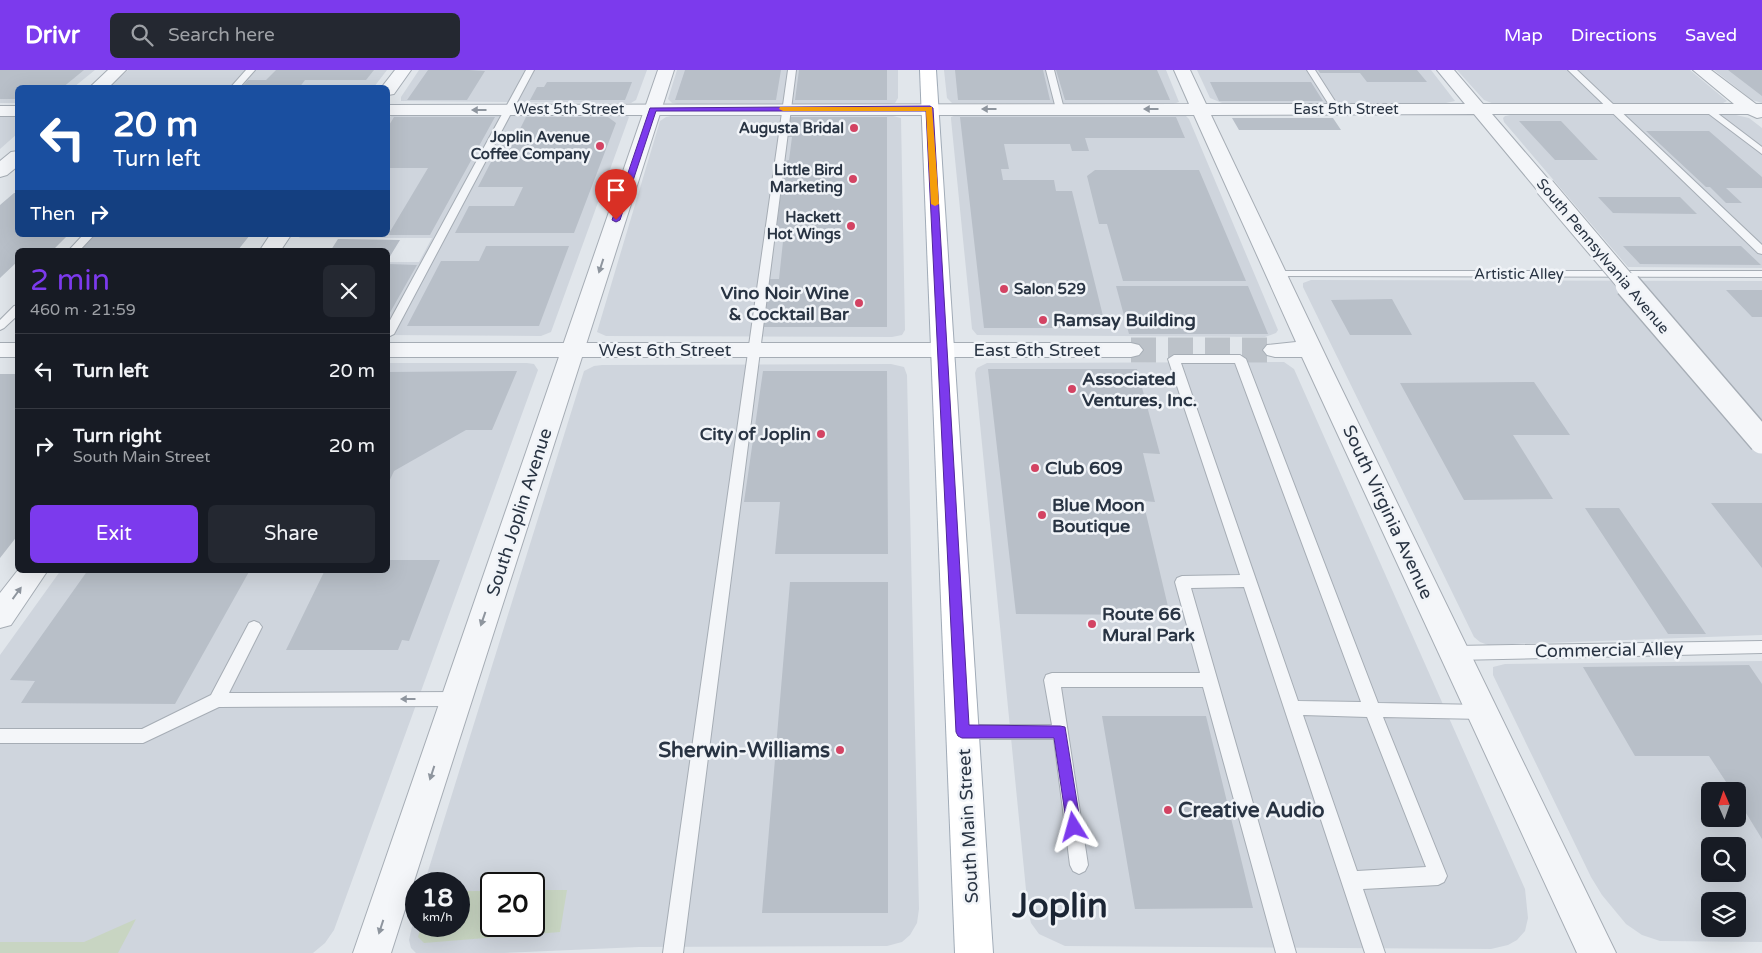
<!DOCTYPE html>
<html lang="en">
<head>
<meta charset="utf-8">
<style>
	body { margin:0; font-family:"Varela Round",sans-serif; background:#242831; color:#f1f3f6; height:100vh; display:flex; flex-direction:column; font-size:19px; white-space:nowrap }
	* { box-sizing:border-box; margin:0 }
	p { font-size:16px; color:#9ea1a6 }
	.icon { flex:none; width:28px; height:28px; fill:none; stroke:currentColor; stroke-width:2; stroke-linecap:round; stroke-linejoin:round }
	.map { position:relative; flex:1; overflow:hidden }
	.details { position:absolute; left:15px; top:178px; width:375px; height:325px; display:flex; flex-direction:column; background:#171b24; border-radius:8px; box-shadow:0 5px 20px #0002 }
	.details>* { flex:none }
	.top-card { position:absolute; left:15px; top:15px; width:375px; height:152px; border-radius:8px; box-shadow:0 5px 20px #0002; background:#1a4fa0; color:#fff; overflow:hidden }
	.needle { width:32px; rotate:358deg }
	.controls { position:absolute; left:1701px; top:712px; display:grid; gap:10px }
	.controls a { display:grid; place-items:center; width:45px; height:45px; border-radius:8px; background:#171b24; box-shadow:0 5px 20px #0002; font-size:25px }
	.speed { position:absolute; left:405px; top:802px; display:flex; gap:10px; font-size:25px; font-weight:700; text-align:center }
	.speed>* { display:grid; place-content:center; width:65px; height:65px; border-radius:50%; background:#171b24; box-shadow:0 5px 20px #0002; line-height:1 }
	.speed small { font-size:12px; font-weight:400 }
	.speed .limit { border:2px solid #111; border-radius:8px; background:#fff; color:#111 }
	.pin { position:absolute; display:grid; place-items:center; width:42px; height:42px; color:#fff; margin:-51px -21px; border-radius:50% 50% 50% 0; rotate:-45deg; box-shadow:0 0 5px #0007 }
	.pin .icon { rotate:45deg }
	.me { position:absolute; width:55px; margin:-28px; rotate:352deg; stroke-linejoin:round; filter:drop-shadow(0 0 4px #0008) }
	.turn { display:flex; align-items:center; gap:18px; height:105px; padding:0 15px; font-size:22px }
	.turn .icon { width:65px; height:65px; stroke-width:2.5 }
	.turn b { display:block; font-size:35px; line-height:42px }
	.then { display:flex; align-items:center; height:48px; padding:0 15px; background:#0003; gap:10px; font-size:19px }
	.round { display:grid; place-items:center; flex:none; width:52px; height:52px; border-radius:8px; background:#242831 }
	.headline { display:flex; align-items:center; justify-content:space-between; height:85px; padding:0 15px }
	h1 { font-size:30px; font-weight:600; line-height:38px; color:#7c3aed }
	.cta { display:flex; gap:10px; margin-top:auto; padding:10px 15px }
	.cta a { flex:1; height:58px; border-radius:8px; background:#7c3aed; color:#fff; font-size:20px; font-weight:600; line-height:58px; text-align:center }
	.cta a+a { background:#242831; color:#f1f3f6 }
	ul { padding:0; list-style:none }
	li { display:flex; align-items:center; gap:15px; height:75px; padding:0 15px; border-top:1px solid #363941 }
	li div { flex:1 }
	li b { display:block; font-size:19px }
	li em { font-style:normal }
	header { display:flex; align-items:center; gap:30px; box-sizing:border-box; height:70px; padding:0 25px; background:#7c3aed; color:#fff }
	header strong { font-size:24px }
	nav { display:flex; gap:28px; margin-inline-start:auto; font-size:18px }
	.search { width:350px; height:45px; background:#242831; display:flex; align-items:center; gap:12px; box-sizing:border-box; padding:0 18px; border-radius:8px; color:#9ea1a6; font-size:19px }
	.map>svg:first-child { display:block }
</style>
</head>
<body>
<header>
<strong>Drivr</strong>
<div class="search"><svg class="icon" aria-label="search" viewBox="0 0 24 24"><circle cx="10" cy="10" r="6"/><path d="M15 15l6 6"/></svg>Search here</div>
<nav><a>Map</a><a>Directions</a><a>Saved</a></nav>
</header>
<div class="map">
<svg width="1762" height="883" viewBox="0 0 1762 883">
	<rect width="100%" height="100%" fill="#e1e6eb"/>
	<path fill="#cfd5dd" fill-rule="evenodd" d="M0 0H95L74 17 18 18 17 33H0Z
		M128 0H387L374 17 108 18Z
		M419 0H647L636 30 631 33 401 31V27Z
		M677 0H898V28L895 33 889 34H677L672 33 668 29Z
		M944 0H1166L1179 32 1173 34 958 33H952L947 28Z
		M1197 0H1431L1455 31 1446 33H1222L1210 28Z
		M1457 0H1690L1727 31 1721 34H1494L1484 30Z
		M1714 0H1762V33L1752 30Z
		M0 44H18L17 64 0 79Z
		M395 44H624L629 47 551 262 541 266 388 265V192H419L432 168H299L301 165H388V48Z
		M959 44 1185 45 1189 49 1278 260 1276 263 1265 267 977 265 972 259 951 49V47Z
		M1515 44 1736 45 1749 48 1762 58V198L1628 197 1504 52 1503 48 1505 46Z
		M676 45H889L901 48 905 260 902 265 892 267 606 266 597 262 660 51 666 47Z
		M1311 210 1762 211V565L1488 575 1480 572 1474 567 1303 217V213Z
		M1284 292 1294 299 1525 819 1528 848 1525 861 1517 870 1508 875 1491 879 1065 876 1039 864 1031 853 1028 840 975 303 977 298 987 293Z
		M388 293H527L534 294 538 300 334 860 325 873 313 883H0V585L61 500H388Z
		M891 294 904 297 907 305 919 839 917 853 910 865 902 872 887 876 639 877 504 883H416L411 878 409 870 416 839V856H459V814H424L584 301 594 296 602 295ZM491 814H534V856H491Z
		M1762 591V872L1660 871 1642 865 1626 854 1602 825 1591 807 1493 605V597L1505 594ZM1710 721H1738V749H1710ZM1710 776H1738V804H1710ZM1710 831H1738V859H1710Z"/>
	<path fill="#c8d5c2" d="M534 820H567L560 862 424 873 418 867 421 856H459V837H462L467 821H491V856H534Z
		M136 849 118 883H0V872H84Z"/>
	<path fill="#b8bfc8" d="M0 0H84L62 18H18V29H0Z
		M276 0H374L366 10H305L299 18H241L248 10H266Z
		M428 0H469L485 1 467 30H407Z
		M685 0H781L776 30H675Z
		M799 0H887V30H795Z
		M955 0H1043L1050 30H958Z
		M1056 0H1157L1170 30H1065Z
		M1318 0H1417L1427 12H1367L1360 3H1320Z
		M1728 0H1762V26Z
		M547 12H632L625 30H530L537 17H544Z
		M1210 12H1311L1323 31H1219Z
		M394 47H495L430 165H388L428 98H388V57Z
		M526 47H608L616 53 574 163H455L469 136H514L523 117H478L503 69H515Z
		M790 47H887V257H760L767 209H779L784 162H776L785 91 789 90 792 67H788Z
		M960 47H1176L1185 68H1085L1089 81H1072L1070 74H1004L1009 99H1001L1003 110H1054L1056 121H1072L1106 258H984Z
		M1232 48H1333L1341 60H1239Z
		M1519 51H1561L1598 90H1555Z
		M1646 61H1709L1762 107V118H1726L1742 133H1726L1710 117H1706Z
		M1095 100H1199L1246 211H1123L1107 154H1099L1087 106Z
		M14 123H18V165H68L55 178 18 180V191L0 208V135Z
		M1598 127H1680L1697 144 1613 143Z
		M93 165H250L238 180H79Z
		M338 169 400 170 389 188H388V180H331Z
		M486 176H569L539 256H407L441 191H479Z
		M1623 176H1741L1761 195 1640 194Z
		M388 194 417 195 388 246Z
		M1116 216H1248L1268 264H1129Z
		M1726 220H1762V247H1752Z
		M1392 229 1412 265H1350L1331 230Z
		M988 299H1137L1160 384 1143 383 1155 432 1143 431 1170 545 1016 544Z
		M517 301 492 360H466L394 401 388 414V302Z
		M763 301H887L888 484H775L780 432H744Z
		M0 304H18V465L0 488Z
		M1534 312 1570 365H1513L1553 429 1464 430 1400 313Z
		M1711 433H1762V498Z
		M1585 438H1619L1706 564H1668Z
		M388 490H440L409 571 402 570 398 580H286L325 500H388Z
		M88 500H250L175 634 21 633 35 611 10 610Z
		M790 512H888V843H762Z
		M1749 595 1762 614V769L1738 730V721H1732L1709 686H1635L1583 597Z
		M1102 646H1206L1253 838 1135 839Z"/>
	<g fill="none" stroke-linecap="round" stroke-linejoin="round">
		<path stroke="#bcc2c9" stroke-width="25" stroke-dasharray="25 12" stroke-linecap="butt" d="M1131 280H1275"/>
		<defs>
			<path id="service" d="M246 0H255L239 18H230Z
				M526 0H534L394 264 388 267V254Z
				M788 0H796L683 883H663Z
				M1046 0H1054L1064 39 1063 41 1056 39Z
				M1307 0H1315L1340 39 1339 41H1333Z
				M1568 0H1577L1762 175V184L1758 183Z
				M1708 36 1762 77V84L1705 41V37Z
				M83 165H94L80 180H69Z
				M1277 201H1762V207L1273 206 1272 204Z
				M18 235V245L4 258 0 260V250L14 236Z
				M1174 285H1240L1246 289 1378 633 1483 635 1489 637 1491 642 1489 647 1483 649 1383 647 1447 806 1444 812 1438 815 1363 819 1385 883H1365L1244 517 1191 518 1296 883H1276L1203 617H1061L1088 795 1085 801 1079 804 1073 801 1070 795 1054 669H963L957 667 955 662 957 657 963 655H1052L1044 610 1046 605 1052 603H1200L1175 512 1177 508 1182 506 1240 505 1168 289ZM1181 293H1235L1361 632 1298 631ZM1303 645 1367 647 1426 797 1357 801Z
				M254 551 259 553 262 557 229 623 456 622 462 624 464 629 462 634 456 636 219 637 143 673H0V659H142L211 625 249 553Z
				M1762 571V583L1455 590 1450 588 1447 583 1450 578 1455 576Z"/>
			<path id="minor" d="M108 0H126L108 18H89Z
				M1174 0H1190L1206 34H1465L1437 0H1454L1483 34H1734L1693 0H1711L1756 34H1762V47L1757 48 1748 44H1492L1555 117 1552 121 1545 123 1538 121 1474 44 1211 45 1331 297 1616 883H1577L1302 287H1275L1267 285 1263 280 1267 275 1296 272 1194 45H388V35L1189 34Z
				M0 36H18V46H0Z
				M18 81V96L7 105 0 107V91L11 82Z
				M0 273H18V287H0Z
				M388 273H1131L1139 275 1143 280 1139 285 1131 287H388Z"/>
			<path id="tertiary" d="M395 0H411L394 24 388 25V18H381Z
				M658 0H674L391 883H353Z
				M270 165H291L281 180H260Z
				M18 500H48L11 555 0 558V523Z"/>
			<path id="primary" d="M920 0H936L993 883H955Z"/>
		</defs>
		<use href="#service" stroke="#a6adb5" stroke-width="2"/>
		<use href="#minor" stroke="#a6adb5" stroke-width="2"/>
		<use href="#tertiary" stroke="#a6adb5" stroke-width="2"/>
		<use href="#primary" stroke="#a0abb7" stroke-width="2"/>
		<use href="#service" fill="#f4f6f9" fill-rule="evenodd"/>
		<use href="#minor" fill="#f4f6f9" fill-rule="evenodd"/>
		<use href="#tertiary" fill="#f4f6f9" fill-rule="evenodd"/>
		<use href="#primary" fill="#fff" fill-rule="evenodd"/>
		<defs>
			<path id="minor-bridge-far1" d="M1545 117 1629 216"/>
			<path id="minor-bridge" d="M1628 215 1762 371"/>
		</defs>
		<use href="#minor-bridge-far1" stroke="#a6adb5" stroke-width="21" stroke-linecap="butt"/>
		<use href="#minor-bridge" stroke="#a6adb5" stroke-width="28" stroke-linecap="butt"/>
		<use href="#minor-bridge-far1" stroke="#f4f6f9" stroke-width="19"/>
		<use href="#minor-bridge" stroke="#f4f6f9" stroke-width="25"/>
	</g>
	<defs><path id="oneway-solid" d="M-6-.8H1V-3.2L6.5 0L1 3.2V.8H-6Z" transform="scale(1.25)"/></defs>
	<g fill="#8e959e">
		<use href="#oneway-solid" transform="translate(989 39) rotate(-180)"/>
		<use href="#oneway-solid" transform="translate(1151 39) rotate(-180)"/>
		<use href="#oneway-solid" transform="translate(479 40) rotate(180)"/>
		<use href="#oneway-solid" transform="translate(601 196) rotate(108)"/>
		<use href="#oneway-solid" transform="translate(17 523) rotate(-54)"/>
		<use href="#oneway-solid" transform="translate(483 549) rotate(109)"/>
		<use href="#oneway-solid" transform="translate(408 629) rotate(180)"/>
		<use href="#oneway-solid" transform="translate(432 703) rotate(108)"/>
		<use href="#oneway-solid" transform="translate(381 857) rotate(108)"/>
	</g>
	<path fill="#7c3aed" stroke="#51269a" d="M930 36 933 38 969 655 1060 656 1065 657 1081 757 1079 762 1074 764 1069 762 1067 757 1054 668H962L958 666 956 662 926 41H656L620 150 616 152 612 150 650 38Z"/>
	<path fill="#f59e0b" d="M780 37H932L939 134 935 136 931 134 926 41H783L779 39Z"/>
	<g fill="#d34363" stroke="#f1f4f8" stroke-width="2">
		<circle cx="854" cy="58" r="5"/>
		<circle cx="600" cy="76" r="5"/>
		<circle cx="853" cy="109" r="5"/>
		<circle cx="851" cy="156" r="5"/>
		<circle cx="1004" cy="219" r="5"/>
		<circle cx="859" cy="233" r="5"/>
		<circle cx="1043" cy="250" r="5"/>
		<circle cx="1072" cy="319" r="5"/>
		<circle cx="821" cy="364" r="5"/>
		<circle cx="1035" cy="398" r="5"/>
		<circle cx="1042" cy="445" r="5"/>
		<circle cx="1092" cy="554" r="5"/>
		<circle cx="840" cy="680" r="5"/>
		<circle cx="1168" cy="740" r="5"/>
	</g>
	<g text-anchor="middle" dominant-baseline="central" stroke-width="5" stroke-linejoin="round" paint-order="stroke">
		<g font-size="15" fill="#293443" stroke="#f1f4f8">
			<text x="569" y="39">West 5th Street</text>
			<text x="1346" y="39">East 5th Street</text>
			<text transform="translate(1603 186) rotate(50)">South Pennsylvania Avenue</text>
			<text x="1519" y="204">Artistic Alley</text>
		</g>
		<g font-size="15" font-weight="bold" fill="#293443" stroke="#f1f4f8" text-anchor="end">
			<text x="844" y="58">Augusta Bridal</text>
			<text x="590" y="67">Joplin Avenue<tspan x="590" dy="17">Coffee Company</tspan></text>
			<text x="843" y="100">Little Bird<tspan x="843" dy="17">Marketing</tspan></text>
			<text x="841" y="147">Hackett<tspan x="841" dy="17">Hot Wings</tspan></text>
			<text x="1014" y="219" text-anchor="start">Salon 529</text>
		</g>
		<g font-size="18" font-weight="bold" fill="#293443" stroke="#f1f4f8" text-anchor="start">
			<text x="849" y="223" text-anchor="end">Vino Noir Wine<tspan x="849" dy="21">&amp; Cocktail Bar</tspan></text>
			<text x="1053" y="250">Ramsay Building</text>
			<text x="1082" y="309">Associated<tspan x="1082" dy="21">Ventures, Inc.</tspan></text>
			<text x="811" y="364" text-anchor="end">City of Joplin</text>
			<text x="1045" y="398">Club 609</text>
			<text x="1052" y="435">Blue Moon<tspan x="1052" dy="21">Boutique</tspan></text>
			<text x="1102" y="544">Route 66<tspan x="1102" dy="21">Mural Park</tspan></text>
		</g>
		<g font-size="18" fill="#293443" stroke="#f1f4f8">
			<text x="665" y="280">West 6th Street</text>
			<text x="1037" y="280">East 6th Street</text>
			<text transform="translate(519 442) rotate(-72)">South Joplin Avenue</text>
			<text transform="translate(1388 442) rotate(65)">South Virginia Avenue</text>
			<text transform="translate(1609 580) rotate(-1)">Commercial Alley</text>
			<text transform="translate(968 756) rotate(-93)">South Main Street</text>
		</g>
		<g font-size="21" font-weight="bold" fill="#293443" stroke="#f1f4f8" text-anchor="end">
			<text x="830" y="680">Sherwin-Williams</text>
			<text x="1178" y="740" text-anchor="start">Creative Audio</text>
		</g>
		<g font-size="34" font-weight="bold" fill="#1b2534" stroke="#f1f4f8">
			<text x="1060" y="836">Joplin</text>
		</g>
	</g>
</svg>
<div class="controls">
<a><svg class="needle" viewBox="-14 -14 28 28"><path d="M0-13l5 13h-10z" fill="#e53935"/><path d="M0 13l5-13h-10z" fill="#9ea1a6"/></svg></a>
<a><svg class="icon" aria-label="search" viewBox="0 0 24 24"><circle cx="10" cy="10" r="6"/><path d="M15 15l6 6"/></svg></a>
<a><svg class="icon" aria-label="layers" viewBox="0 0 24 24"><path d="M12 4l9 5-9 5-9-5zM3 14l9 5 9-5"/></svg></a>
</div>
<div class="speed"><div>18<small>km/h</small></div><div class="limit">20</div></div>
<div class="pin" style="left:616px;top:150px;background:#d93025"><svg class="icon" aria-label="arrive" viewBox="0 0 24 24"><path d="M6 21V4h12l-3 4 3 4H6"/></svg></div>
<svg class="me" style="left:1074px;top:757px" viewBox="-20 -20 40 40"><path d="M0-17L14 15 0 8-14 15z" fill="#7c3aed" stroke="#fff" stroke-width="4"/></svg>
<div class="top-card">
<div class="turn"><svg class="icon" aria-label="left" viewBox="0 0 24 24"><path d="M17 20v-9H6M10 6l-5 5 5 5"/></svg><div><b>20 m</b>Turn left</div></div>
<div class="then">Then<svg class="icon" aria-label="right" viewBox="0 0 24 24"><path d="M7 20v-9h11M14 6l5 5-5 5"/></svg></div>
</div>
<section class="details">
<div class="headline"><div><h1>2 min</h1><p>460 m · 21:59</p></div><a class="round"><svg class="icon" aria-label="close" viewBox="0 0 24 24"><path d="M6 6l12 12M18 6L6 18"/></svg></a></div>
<ul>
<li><svg class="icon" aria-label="left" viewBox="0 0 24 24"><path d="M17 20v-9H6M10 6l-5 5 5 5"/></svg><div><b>Turn left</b></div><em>20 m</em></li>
<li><svg class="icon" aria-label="right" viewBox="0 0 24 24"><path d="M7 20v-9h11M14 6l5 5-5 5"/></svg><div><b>Turn right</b><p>South Main Street</p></div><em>20 m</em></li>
</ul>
<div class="cta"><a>Exit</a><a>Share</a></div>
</section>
</div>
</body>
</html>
